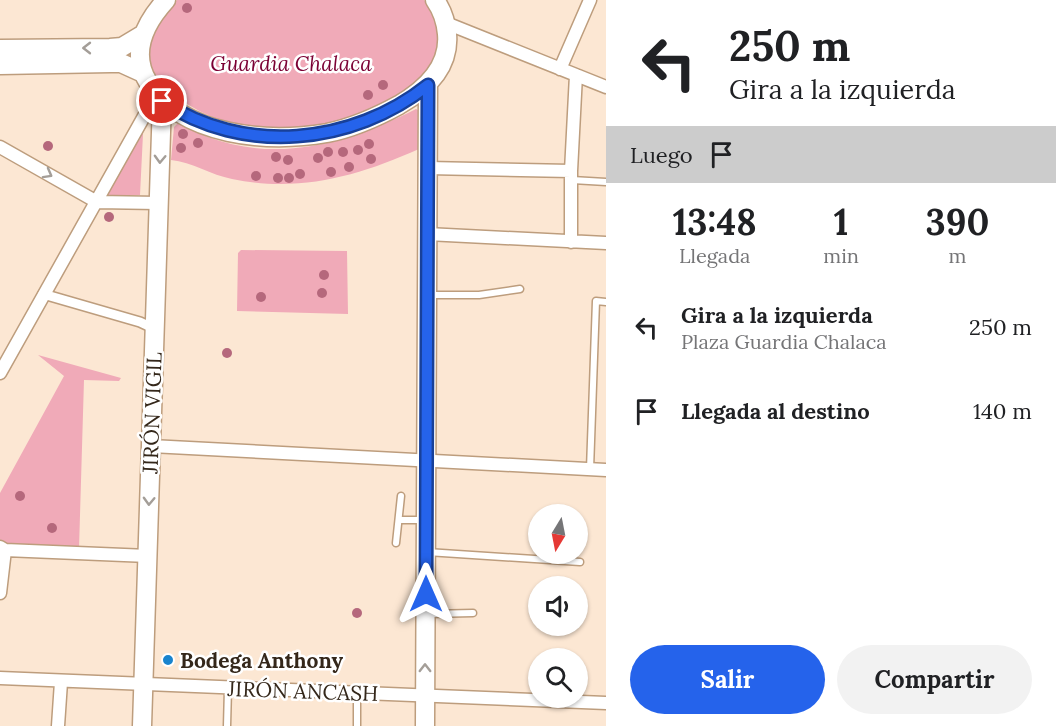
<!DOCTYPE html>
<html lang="es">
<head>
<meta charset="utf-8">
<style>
	body { margin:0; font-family:Lora,serif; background:#f2f2f2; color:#202124; height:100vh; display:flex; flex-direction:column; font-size:22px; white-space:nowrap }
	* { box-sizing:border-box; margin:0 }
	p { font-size:20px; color:#757577 }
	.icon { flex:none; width:33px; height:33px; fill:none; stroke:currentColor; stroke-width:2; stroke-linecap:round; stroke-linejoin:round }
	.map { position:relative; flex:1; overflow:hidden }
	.sheet { display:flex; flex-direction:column; background:#fff; width:450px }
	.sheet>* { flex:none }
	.hud { background:#fff; color:#202124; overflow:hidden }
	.needle { width:39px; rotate:190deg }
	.fabs { position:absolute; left:528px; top:504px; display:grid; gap:12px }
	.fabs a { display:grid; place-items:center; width:60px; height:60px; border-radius:50%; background:#fff; box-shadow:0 2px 4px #0004; font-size:30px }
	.pin { position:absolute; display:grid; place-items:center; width:51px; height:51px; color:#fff; margin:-26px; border:3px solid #fff; border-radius:50%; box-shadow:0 2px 6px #0007 }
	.me { position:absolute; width:66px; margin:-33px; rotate:0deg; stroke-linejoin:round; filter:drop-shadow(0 0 4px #0008) }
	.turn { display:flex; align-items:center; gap:21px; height:126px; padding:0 24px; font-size:27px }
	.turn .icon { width:78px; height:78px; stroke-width:2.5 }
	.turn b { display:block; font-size:42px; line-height:51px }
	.then { display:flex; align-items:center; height:57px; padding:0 24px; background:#0003; gap:12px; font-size:22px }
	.eta { display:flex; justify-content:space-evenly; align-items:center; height:102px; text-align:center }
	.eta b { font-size:36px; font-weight:700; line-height:42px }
	.button { display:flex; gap:12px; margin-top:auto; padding:12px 24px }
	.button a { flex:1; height:69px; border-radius:36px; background:#2563eb; color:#fff; font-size:24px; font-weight:700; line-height:69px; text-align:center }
	.button a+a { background:#f2f2f2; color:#202124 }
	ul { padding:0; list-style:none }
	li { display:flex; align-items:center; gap:18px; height:84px; padding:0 24px }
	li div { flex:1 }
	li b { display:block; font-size:22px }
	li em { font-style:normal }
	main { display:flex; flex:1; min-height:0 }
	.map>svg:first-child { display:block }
</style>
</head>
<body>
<main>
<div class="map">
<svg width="606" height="726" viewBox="0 0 606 726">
	<rect width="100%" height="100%" fill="#fce7d3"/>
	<path fill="#f0aab8" d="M177 0H424C438 16 442 35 436 55 429 76 407 92 388 102 346 124 294 133 246 126 207 121 135 85 150 37 155 22 167 11 177 0Z
		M416 109 421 112 419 149C358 176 300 193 232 179 211 175 192 162 171 160L174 127 178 123C188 128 198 133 208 137 281 164 350 142 416 109Z
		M138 133 143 134 140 195H108Z
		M241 250 347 251 348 314 237 311 238 253Z
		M38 355 121 378 119 381 84 380 79 549 7 546 0 542V493L64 376Z"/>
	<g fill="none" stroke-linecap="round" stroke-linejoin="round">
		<defs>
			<path id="service" d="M572 180 606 182
				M428 295H479L520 289
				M590 469 596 301 606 302
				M400 520H423
				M396 543 401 496
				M427 552 580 562
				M429 614 473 613
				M227 726 228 688
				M357 726V694"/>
			<path id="pedestrian" d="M43 294 140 322 155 329"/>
			<path id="minor" d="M446 23 606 87
				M560 69 590 0
				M0 147 97 202 158 203
				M428 168 571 171
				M427 234 606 243
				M571 242V171L576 75
				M0 373 156 95
				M151 446 606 470
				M0 547 5 550 148 556
				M0 593 5 550
				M0 678 606 703
				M58 726 61 682"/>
			<path id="secondary" d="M166 0C145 23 130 53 148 82 183 137 268 143 327 133 352 128 377 117 399 105 425 90 450 67 447 34 446 22 442 10 435 0
				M0 49 110 48 122 47 142 35
				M0 65 111 63H121L143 73
				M142 726 162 101
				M425 726 428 85"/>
		</defs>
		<use href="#service" stroke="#bd9d7d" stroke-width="9"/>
		<use href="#pedestrian" stroke="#bd9d7d" stroke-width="12"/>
		<use href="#minor" stroke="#bd9d7d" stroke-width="15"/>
		<use href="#secondary" stroke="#bd9d7d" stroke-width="21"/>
		<use href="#service" stroke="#fff" stroke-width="6"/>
		<use href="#pedestrian" stroke="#fff" stroke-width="9"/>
		<use href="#minor" stroke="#fff" stroke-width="12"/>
		<use href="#secondary" stroke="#fff" stroke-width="18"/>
	</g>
	<g fill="#b5687c">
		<circle cx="187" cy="8" r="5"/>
		<circle cx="383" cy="85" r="5"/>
		<circle cx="368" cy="95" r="5"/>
		<circle cx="183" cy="134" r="5"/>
		<circle cx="198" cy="143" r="5"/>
		<circle cx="369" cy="144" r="5"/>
		<circle cx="48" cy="146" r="5"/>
		<circle cx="181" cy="148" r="5"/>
		<circle cx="358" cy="150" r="5"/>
		<circle cx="328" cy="152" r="5"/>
		<circle cx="343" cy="152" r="5"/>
		<circle cx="276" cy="157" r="5"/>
		<circle cx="318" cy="158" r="5"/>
		<circle cx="371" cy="159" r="5"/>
		<circle cx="288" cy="160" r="5"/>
		<circle cx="349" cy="167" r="5"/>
		<circle cx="331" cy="172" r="5"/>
		<circle cx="300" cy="174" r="5"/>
		<circle cx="256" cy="176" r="5"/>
		<circle cx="278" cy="178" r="5"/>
		<circle cx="289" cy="178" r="5"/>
		<circle cx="109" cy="217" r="5"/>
		<circle cx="324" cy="275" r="5"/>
		<circle cx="322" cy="293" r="5"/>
		<circle cx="261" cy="297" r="5"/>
		<circle cx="227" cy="353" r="5"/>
		<circle cx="20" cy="496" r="5"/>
		<circle cx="52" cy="528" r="5"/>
		<circle cx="357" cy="613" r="5"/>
	</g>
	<defs><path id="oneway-chevron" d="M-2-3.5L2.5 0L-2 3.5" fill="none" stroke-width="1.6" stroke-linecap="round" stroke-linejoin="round" transform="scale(1.5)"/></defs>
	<g stroke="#a49e98">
		<use href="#oneway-chevron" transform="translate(87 48) rotate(180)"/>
		<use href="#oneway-chevron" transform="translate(160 159) rotate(92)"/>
		<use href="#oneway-chevron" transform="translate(48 174) rotate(29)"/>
		<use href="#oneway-chevron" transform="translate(149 501) rotate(92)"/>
		<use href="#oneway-chevron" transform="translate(425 668) rotate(-90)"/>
	</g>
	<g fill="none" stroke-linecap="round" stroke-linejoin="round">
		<defs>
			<path id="route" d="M162 101C243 156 353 145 428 85L426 594"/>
		</defs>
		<use href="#route" stroke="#184099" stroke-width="15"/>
		<use href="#route" stroke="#2563eb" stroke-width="10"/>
	</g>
	<circle fill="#1984ce" stroke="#fff" stroke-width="2" cx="168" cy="660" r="6"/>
	<g text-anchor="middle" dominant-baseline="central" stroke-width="5" stroke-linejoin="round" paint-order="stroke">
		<g font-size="21" font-style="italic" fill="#7b0034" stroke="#fff">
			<text x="291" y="63">Guardia Chalaca</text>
		</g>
		<g font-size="21" fill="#34271a" stroke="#fff">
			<text transform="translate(152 413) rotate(-88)">JIRÓN VIGIL</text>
			<text transform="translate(303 691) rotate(2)">JIRÓN ANCASH</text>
		</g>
		<g font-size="21" font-weight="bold" fill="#34271a" stroke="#fff" text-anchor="start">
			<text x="180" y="660">Bodega Anthony</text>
		</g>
	</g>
</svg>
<div class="fabs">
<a><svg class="needle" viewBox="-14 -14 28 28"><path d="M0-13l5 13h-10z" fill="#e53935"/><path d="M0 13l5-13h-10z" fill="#757577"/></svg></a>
<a><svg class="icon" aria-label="sound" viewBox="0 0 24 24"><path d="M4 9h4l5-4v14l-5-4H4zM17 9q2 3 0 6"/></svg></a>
<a><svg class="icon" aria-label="search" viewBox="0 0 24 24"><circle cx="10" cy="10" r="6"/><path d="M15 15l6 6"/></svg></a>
</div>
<div class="pin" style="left:162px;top:101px;background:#d93025"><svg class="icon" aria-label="arrive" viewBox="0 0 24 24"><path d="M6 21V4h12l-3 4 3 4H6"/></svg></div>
<svg class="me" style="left:426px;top:594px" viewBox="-20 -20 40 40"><path d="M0-17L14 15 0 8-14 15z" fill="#2563eb" stroke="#fff" stroke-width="4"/></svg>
</div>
<section class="sheet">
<div class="hud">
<div class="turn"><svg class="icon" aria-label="left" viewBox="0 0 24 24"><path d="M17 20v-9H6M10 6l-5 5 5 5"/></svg><div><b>250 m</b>Gira a la izquierda</div></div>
<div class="then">Luego<svg class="icon" aria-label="arrive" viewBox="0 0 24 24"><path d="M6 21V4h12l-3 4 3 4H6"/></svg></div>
</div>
<div class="eta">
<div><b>13:48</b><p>Llegada</p></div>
<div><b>1</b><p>min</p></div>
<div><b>390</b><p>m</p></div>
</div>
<ul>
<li><svg class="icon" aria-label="left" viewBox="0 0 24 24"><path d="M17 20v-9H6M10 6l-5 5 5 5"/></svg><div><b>Gira a la izquierda</b><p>Plaza Guardia Chalaca</p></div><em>250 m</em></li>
<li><svg class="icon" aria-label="arrive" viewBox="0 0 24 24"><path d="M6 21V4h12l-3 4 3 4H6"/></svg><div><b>Llegada al destino</b></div><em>140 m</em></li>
</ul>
<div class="button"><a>Salir</a><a>Compartir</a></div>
</section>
</main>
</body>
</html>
